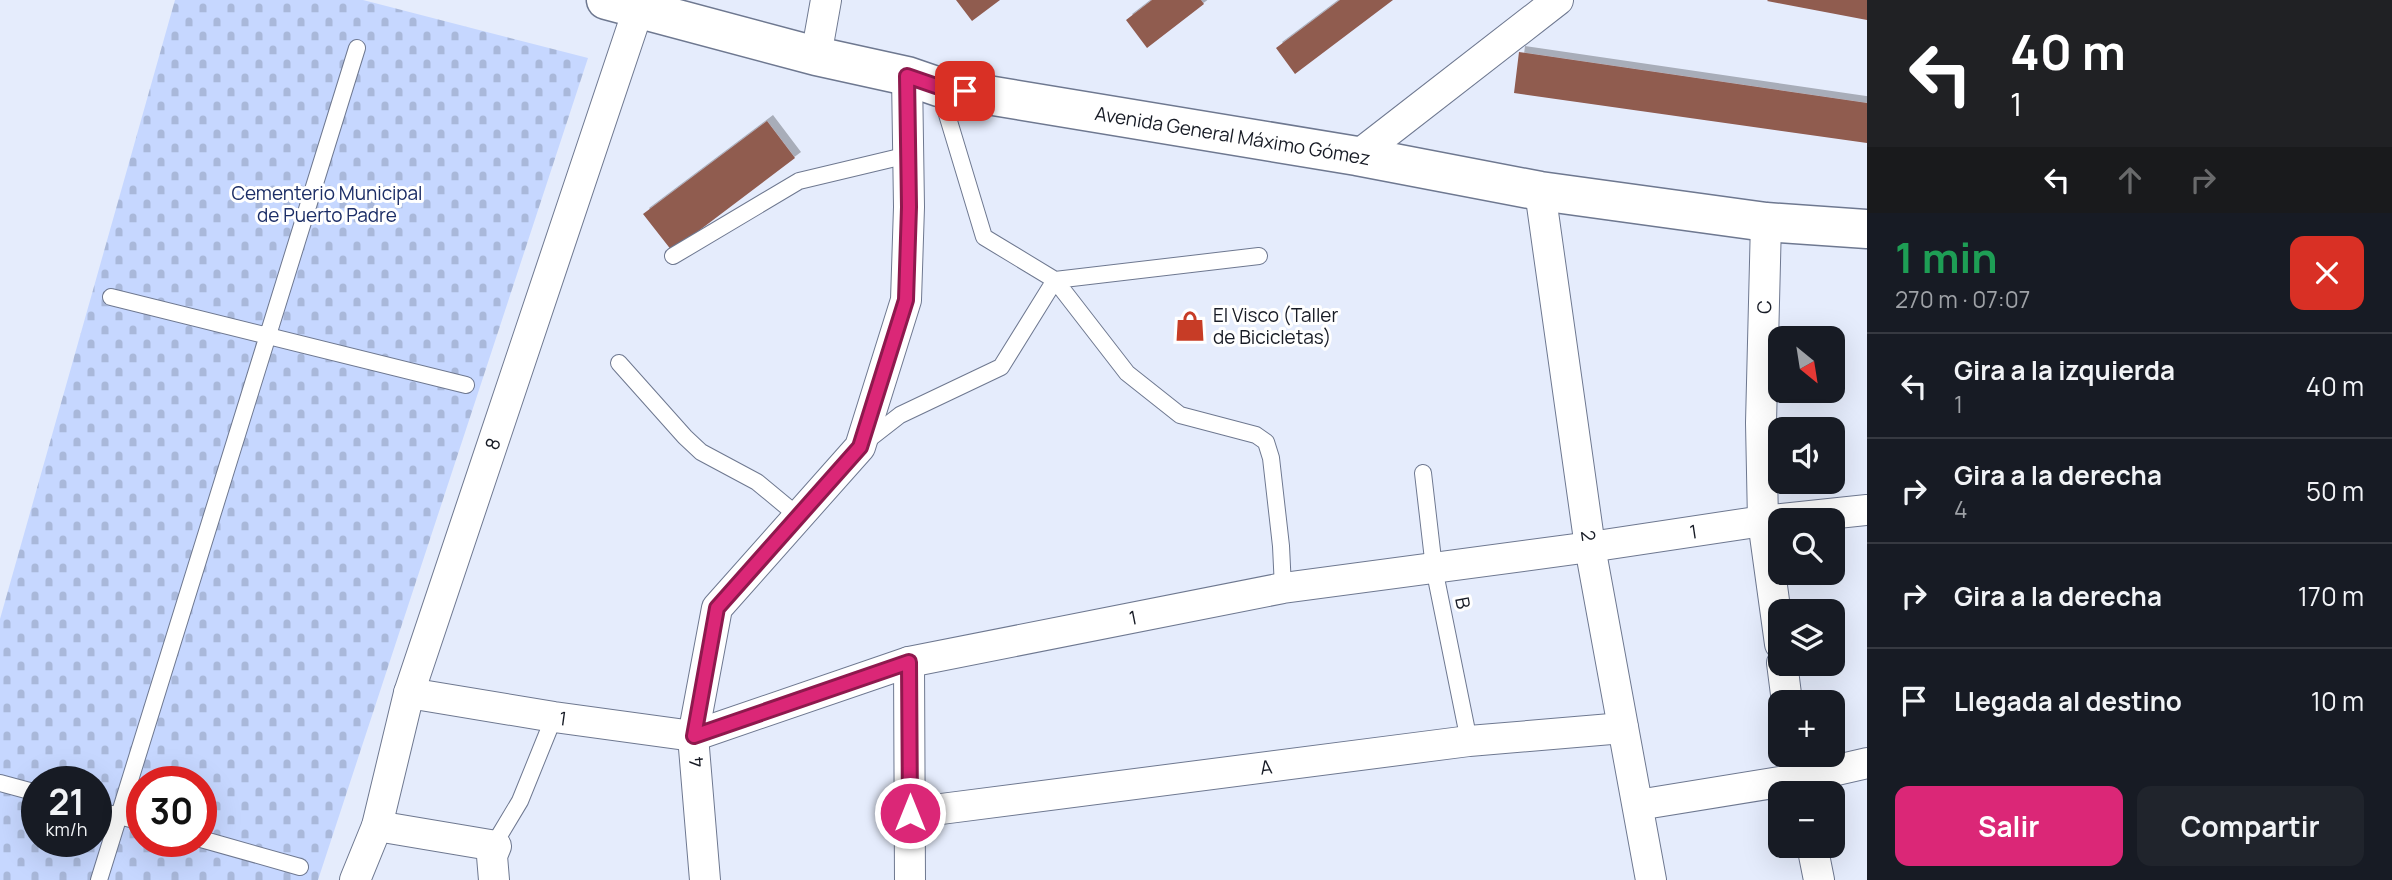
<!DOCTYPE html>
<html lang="es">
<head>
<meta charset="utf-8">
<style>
	body { margin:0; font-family:Manrope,sans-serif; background:#20242c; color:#f1f3f6; height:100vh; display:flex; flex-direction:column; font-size:26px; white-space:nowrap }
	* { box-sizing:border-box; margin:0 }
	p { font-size:23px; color:#9ea1a6 }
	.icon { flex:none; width:38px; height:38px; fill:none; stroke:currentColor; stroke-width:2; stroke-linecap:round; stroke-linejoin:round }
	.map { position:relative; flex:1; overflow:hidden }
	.drawer { display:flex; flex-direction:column; background:#171b24; width:525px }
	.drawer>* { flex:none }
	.guide { background:#202124; color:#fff; overflow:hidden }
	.needle { width:46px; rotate:150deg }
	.tools { position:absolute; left:1768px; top:326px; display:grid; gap:14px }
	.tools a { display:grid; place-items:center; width:77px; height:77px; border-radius:14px; background:#171b24; box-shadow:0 7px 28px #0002; font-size:35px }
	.speed { position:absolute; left:21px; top:766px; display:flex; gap:14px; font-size:35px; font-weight:700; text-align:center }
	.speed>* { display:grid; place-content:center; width:91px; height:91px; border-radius:50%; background:#171b24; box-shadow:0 7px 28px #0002; line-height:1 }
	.speed small { font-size:18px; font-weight:400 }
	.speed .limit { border:10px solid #d22; background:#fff; color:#111 }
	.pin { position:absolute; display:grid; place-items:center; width:60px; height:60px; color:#fff; margin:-30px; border-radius:14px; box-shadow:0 4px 10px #0006 }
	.me { position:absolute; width:77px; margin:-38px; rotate:0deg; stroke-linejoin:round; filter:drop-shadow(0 0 5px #0008) }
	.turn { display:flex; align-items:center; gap:24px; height:147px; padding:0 28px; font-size:32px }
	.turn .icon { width:91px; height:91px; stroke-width:2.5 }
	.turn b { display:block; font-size:49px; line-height:60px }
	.lanes { display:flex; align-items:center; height:66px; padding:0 28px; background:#0003; justify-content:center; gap:35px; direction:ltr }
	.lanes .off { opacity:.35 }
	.round { display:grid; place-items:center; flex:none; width:74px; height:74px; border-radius:14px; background:#20242c }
	.overview { display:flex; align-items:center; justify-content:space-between; height:119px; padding:0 28px }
	h1 { font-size:42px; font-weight:700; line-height:52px; color:#1e9e55 }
	.cta { display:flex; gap:14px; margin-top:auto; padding:14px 28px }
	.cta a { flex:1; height:80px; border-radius:14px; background:#db2777; color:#fff; font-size:28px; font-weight:700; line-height:80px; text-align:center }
	.cta a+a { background:#20242c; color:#f1f3f6 }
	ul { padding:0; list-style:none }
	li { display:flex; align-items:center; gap:21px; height:105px; padding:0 28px; border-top:2px solid #363941 }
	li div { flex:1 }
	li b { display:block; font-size:26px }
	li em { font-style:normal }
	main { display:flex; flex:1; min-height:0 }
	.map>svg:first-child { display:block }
</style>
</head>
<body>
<main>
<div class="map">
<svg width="1867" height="880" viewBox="0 0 1867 880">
	<defs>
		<pattern id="cemetery-stones" width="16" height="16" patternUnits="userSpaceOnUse" patternTransform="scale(1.75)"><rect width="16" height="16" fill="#c6d7ff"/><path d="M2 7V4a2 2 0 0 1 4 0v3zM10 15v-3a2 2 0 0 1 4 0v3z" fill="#a9b8da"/></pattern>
		<filter id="shadow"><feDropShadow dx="6" dy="-6" stdDeviation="0" flood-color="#0004"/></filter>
	</defs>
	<rect width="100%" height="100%" fill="#e5ecfc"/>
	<path fill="url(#cemetery-stones)" fill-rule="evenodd" d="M175 0H363L588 58 318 880H0V619ZM37 782H96V842H37ZM142 782H201V842H142Z"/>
	<path fill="#905b50" filter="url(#shadow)" d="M956 0H1000L972 21Z
		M1152 0H1201L1204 4 1147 48 1126 20Z
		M1340 0H1393L1295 74 1276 48Z
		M1768 0H1867V20L1767 1Z
		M1519 52 1867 103V143L1514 93Z
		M767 121 795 158 672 251 643 214Z"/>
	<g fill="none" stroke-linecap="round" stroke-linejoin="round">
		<defs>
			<path id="service" d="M939 88 984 237 1055 280 1127 373 1180 415 1256 435 1266 442 1271 458 1281 546 1283 588
				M673 256 799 181 908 155
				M1055 280 1259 256
				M111 297 466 385
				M619 363 685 437 701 452 757 482 798 516
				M864 443 900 415 1001 367 1055 280
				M1423 473 1434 568 1469 741
				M0 783 37 793
				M96 810 142 822
				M201 839 300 867
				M496 846 499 836 520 801 554 717
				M99 880 357 48"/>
			<g id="minor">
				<path d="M816 56 826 0"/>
				<path d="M1357 156 1558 0"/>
				<path id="s1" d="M1540 191 1590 547 1651 880"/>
				<path d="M1766 222 1761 423 1763 521 1780 644"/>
				<path d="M909 662 910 880"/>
				<path d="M1782 663 1787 702"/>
				<path id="s2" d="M409 693 554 717 693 736 909 662 1283 588 1590 547 1763 521 1867 510"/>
				<path d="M1794 754 1801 793"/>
				<path d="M1638 805 1798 779 1867 763"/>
				<path id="s3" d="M910 813 1469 741 1623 728"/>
				<path d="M377 826 496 846 492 856 494 880"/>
				<path d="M1812 845 1819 880"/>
				<path id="s4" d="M355 880 377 826 409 693 639 7"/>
				<path d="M705 880 693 736 717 608 860 447 906 300 909 207 907 76"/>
			</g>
			<g id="tertiary">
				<path id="s5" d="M606 0 816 56 907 76 939 87 1357 156 1540 191 1766 222 1867 229"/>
			</g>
		</defs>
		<use href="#service" stroke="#6e7890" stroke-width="18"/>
		<use href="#minor" stroke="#6e7890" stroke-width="32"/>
		<use href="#tertiary" stroke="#6e7890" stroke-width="41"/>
		<use href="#service" stroke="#fff" stroke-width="16"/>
		<use href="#minor" stroke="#fff" stroke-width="30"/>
		<use href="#tertiary" stroke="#fff" stroke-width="38"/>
	</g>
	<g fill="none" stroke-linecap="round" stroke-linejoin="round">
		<defs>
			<path id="route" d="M910 813 909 662 694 736 717 608 860 447 906 300 909 207 907 76 939 87 965 91"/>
		</defs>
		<use href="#route" stroke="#8e194d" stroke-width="18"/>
		<use href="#route" stroke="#db2777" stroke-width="12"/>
	</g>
	<defs>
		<symbol id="shop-bare" viewBox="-9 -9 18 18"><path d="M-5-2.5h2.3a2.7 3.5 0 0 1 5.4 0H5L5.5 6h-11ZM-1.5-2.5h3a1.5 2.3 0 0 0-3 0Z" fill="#c73c26" stroke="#fff" stroke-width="2.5" paint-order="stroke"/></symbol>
	</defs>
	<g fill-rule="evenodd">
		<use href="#shop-bare" x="1168" y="304" width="44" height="44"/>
	</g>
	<g text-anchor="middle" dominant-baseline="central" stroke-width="6" stroke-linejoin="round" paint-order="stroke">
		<g font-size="19" fill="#171b25" stroke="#fff">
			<text stroke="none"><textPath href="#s5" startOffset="642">Avenida General Máximo Gómez</textPath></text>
			<text transform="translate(1764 307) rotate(-89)">C</text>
			<text stroke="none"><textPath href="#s4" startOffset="458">8</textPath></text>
			<text stroke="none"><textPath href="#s2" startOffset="1311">1</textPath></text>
			<text stroke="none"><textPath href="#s1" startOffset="348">2</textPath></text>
			<text transform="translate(1463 603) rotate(79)">B</text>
			<text stroke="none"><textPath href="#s2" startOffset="744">1</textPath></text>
			<text stroke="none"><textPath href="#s2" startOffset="156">1</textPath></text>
			<text transform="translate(696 762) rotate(-95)">4</text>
			<text stroke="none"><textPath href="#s3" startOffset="359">A</textPath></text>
		</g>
		<g font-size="19" fill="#1b2d66" stroke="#fff">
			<text x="327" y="193">Cementerio Municipal<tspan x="327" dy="22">de Puerto Padre</tspan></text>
		</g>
		<g font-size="19" fill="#171b25" stroke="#fff" text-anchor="start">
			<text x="1213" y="315">El Visco (Taller<tspan x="1213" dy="22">de Bicicletas)</tspan></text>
		</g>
	</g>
</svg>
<div class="tools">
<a><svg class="needle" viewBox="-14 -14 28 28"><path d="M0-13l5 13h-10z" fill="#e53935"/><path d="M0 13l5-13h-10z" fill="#9ea1a6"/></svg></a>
<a><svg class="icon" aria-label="sound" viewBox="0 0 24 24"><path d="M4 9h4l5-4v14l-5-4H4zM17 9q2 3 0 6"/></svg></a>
<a><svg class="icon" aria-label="search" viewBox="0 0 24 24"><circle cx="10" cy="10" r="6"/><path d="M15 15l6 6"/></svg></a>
<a><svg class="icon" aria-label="layers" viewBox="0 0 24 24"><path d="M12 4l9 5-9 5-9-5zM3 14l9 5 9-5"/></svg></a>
<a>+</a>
<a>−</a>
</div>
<div class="speed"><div>21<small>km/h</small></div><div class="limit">30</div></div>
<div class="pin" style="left:965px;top:91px;background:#d93025"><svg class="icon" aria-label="arrive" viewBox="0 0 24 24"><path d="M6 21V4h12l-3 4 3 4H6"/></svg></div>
<svg class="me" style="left:910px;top:813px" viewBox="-20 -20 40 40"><circle r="17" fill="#db2777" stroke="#fff" stroke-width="3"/><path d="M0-11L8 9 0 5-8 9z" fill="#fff"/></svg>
</div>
<section class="drawer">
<div class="guide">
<div class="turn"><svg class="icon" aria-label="left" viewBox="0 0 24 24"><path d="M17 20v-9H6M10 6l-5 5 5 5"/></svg><div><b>40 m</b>1</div></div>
<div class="lanes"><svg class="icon" aria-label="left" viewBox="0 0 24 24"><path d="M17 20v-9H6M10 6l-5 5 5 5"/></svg><svg class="icon off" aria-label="ahead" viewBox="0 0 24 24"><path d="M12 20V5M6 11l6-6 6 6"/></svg><svg class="icon off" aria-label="right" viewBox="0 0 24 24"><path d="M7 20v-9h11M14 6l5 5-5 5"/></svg></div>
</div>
<div class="overview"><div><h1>1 min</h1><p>270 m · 07:07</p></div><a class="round" style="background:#d93025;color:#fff"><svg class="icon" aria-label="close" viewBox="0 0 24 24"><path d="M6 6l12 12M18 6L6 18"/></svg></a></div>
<ul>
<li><svg class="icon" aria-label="left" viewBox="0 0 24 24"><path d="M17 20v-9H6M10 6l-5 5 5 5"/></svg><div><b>Gira a la izquierda</b><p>1</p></div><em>40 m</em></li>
<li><svg class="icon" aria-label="right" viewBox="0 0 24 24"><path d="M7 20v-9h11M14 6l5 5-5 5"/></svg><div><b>Gira a la derecha</b><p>4</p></div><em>50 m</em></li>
<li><svg class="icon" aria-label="right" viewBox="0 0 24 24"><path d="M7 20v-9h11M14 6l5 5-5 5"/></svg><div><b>Gira a la derecha</b></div><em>170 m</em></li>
<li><svg class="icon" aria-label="arrive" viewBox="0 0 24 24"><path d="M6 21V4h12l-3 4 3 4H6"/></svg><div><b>Llegada al destino</b></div><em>10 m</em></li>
</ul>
<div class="cta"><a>Salir</a><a>Compartir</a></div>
</section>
</main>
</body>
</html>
